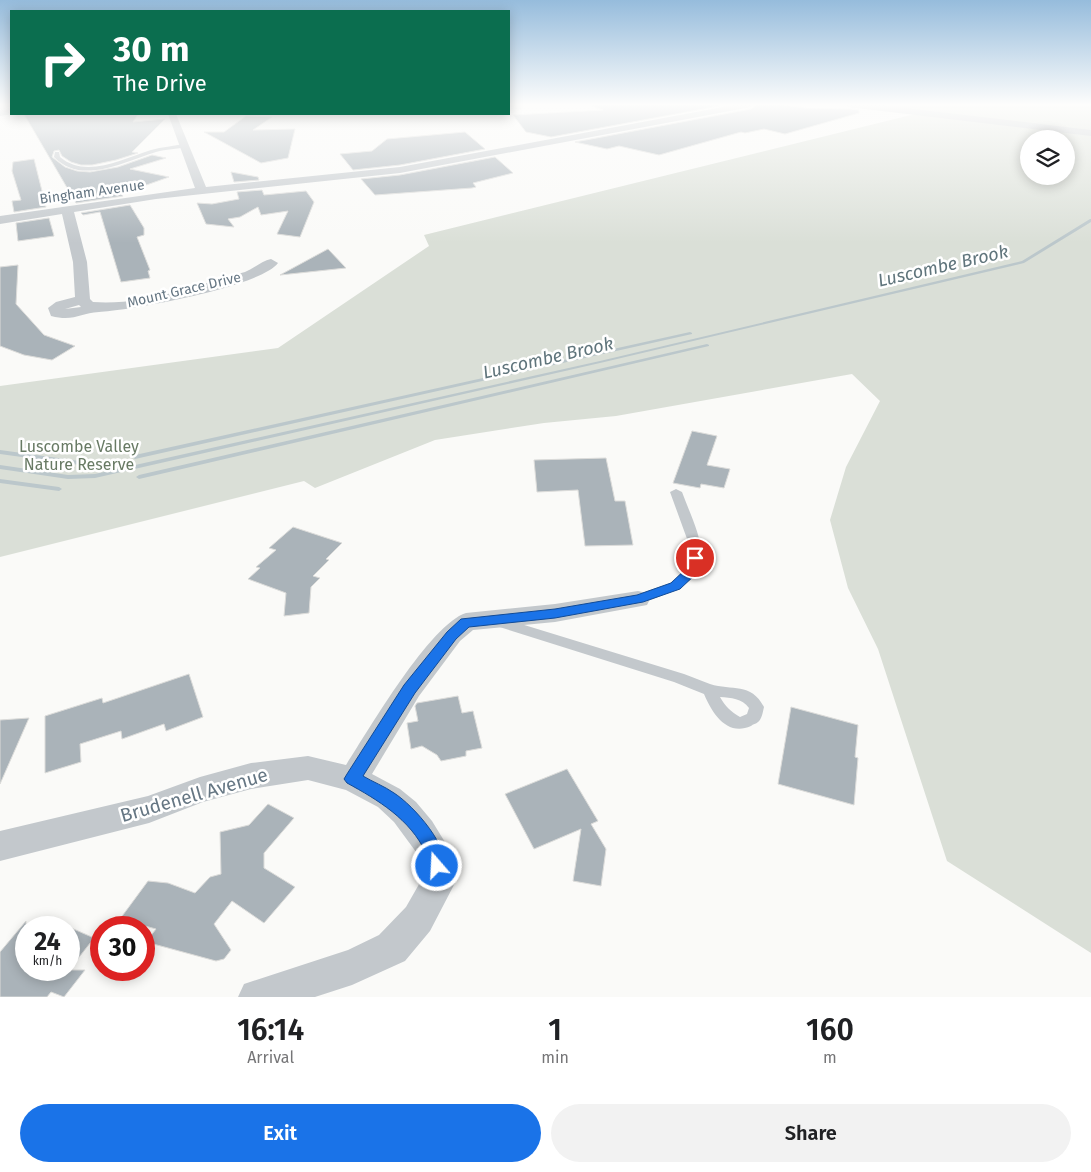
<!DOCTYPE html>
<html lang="en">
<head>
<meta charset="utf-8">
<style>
	body { margin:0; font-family:"Fira Sans",sans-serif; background:#f2f2f2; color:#202124; height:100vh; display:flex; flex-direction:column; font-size:19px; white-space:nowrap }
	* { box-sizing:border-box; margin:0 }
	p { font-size:16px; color:#757577 }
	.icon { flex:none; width:28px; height:28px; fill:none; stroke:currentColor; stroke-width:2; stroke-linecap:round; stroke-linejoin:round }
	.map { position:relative; height:997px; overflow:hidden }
	.side { display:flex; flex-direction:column; background:#fff; flex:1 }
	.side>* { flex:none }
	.guide { position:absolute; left:10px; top:10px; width:500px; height:105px; border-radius:0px; box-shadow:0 2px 12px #0003; background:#0b6e4f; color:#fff; overflow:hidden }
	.tools { position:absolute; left:1020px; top:130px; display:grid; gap:10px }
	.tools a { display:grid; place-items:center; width:55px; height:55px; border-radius:50%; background:#fff; box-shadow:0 2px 12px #0003; font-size:25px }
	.speed { position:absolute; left:15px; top:916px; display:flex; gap:10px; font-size:25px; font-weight:700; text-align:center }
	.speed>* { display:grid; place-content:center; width:65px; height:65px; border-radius:50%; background:#fff; box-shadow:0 2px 12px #0003; line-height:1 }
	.speed small { font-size:12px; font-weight:400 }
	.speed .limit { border:8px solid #d22; background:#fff; color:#111 }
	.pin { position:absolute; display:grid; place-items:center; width:42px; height:42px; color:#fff; margin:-21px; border:2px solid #fff; border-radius:50%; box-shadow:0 1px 5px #0007 }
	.me { position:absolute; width:55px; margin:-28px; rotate:341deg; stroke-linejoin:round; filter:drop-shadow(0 0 4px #0008) }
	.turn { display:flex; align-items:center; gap:18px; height:105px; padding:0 20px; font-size:22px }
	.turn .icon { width:65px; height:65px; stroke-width:2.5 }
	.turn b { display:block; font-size:35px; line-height:42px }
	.eta { display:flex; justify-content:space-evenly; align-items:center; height:85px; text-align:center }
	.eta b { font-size:30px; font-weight:600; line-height:35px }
	.action { display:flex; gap:10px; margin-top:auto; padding:10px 20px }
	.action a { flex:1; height:58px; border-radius:30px; background:#1a73e8; color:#fff; font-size:20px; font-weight:600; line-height:58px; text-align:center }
	.action a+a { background:#f2f2f2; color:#202124 }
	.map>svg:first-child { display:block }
</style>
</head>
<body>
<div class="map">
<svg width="1091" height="997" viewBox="0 0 1091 997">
	<rect width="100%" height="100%" fill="#fafaf8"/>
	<path fill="#dadfd7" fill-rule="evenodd" d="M862 104H1091V953L947 861 878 649 848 588 830 520 846 467 880 401 852 374 616 416 544 423 435 440 315 488 304 481 0 557V386L278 348 429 246 424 235 915 114 917 110ZM1029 139H1066V176H1029Z"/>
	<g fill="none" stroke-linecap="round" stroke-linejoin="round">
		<path fill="#bbc7cb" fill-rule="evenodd" d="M1090 219H1091V222L1024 263 600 363 95 478 68 479 0 469V465L68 475 95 474 600 361 1022 261Z
			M690 332 692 333V334L135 459 132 457 135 455Z
			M707 344 709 345V346L139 479 136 477 139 475Z
			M0 450 87 462 90 464 87 466 0 454Z
			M0 479 59 487 62 489 59 491 0 483Z"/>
	</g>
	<path fill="#aab3b9" stroke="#dcdcda" d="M591 104H730L551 137 526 132 513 115 603 110 591 106Z
		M757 104H779L805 108 851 109 859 110V113L785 134 764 129 745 133 741 132 659 155 619 146 607 149 575 142 751 109Z
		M24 114H138L133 122 165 119 132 152 138 153 116 160 92 165H81L71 162 62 156 59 150 54 151 52 157 65 167 77 171 90 172 118 167 152 155 166 158 130 169 169 177 121 194 123 196 76 203Z
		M246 116 272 117 253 130 295 129 288 158 261 163 204 132H224Z
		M465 132 485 149 400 165 353 170 340 154 372 151 387 139Z
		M495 157 513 173 473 183 476 187 472 188 375 195 361 179 400 175Z
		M34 159 46 207 14 212 12 201 21 200 12 171 13 162Z
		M231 172 258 177 259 180 234 182Z
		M262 190 264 195 306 191 314 202 300 237 277 234 288 211 261 215 258 207 240 217 228 219 234 227 206 224 197 203 212 204 239 199 237 192Z
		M130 205 144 228V235L137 237 150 270 148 271 150 278 121 282 100 212 83 215 81 213Z
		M49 218 54 236 18 241 16 223Z
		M328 249 346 268 280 275Z
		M18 265 16 304 44 335 75 346 52 360 24 355 0 346V267Z
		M692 431 717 436 707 465 730 469 724 488 701 484 700 488 673 483Z
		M606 458 615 501H625L633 545 585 546 578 490 537 492 534 460Z
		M293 527 342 543 326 559 329 560 313 576 320 578 311 587 309 613 284 616 286 593 248 579 260 568 256 567 276 550 269 548Z
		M189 674 203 717 166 731 164 724 122 739 121 731 80 744 81 762 45 773V716L102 698 103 703Z
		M458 696 462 713 473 711 482 748 466 751V756L441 761 437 755 422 746 411 749 407 723 418 721 415 706 417 703Z
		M791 707 858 725 855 757 858 758 854 805 778 784Z
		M29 718 0 784V720Z
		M567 769 598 821 591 824 606 849 601 886 573 881 581 829 534 849 505 794Z
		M268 804 294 818 264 853V868L295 887 264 923 232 901 214 924 231 950 224 959 216 961 146 942 156 929 120 919 148 881 168 883 195 893 210 877 221 874 220 832 249 825Z
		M26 921V970H69V927L94 938 69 970H85L64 997 51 992 47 997H0V952Z"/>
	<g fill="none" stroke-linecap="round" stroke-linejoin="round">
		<path fill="#c3c8cc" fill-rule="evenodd" d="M185 144 187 147C177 149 166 149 156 152 125 161 82 186 54 157L55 152H59L60 157C86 179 122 159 151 150 162 147 173 146 185 144Z
			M676 489 682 492C697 533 723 573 666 594 657 597 643 605 633 602L632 599 633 596 670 583 688 567 690 547 670 492Z
			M498 617 684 674C693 677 701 681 710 684 732 691 751 682 764 707 763 711 762 719 758 722 756 724 753 724 751 726 727 737 712 713 704 694L674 682 493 625 491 622 493 619ZM720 697C731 698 742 698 749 708L747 714 740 717C731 712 725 706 720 697Z"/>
		<path fill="#c3c8cc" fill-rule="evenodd" d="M739 104H755L751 107 400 173 156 199 74 212 87 262 90 299 93 302C143 306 197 285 245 272 254 268 262 261 271 259L278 263C260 287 132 310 99 312 80 313 74 322 51 316L48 308 56 302 75 297 73 262 62 214 0 224V216L195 188 168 114H176L206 187 400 167ZM79 305 81 307 65 309Z
			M11 109V114H14L0 116V110Z
			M638 591 647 593 650 599 647 605 555 622 473 630 460 641 419 696 372 774 400 789 416 802 432 821 451 852 456 881 430 931 405 961 352 985 315 997H238L244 984 348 950 379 935 406 907 422 879 419 856 394 822 378 807 346 790 308 780 251 789 203 802 149 823 0 861V831L148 796 200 777 251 763 308 756 346 765C368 731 430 624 466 613L555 604Z"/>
		<path fill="#c3c8cc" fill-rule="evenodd" d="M843 104H872L1091 130V136L848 107Z"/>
	</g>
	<linearGradient id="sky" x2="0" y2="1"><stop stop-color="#96bcdc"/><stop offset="0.43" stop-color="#fdfdfc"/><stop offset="1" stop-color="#fdfdfc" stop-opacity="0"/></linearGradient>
	<rect width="1091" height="243" fill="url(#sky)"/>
	<path fill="#1a73e8" stroke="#114b97" d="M695 554 701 558 699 571 680 589 643 602 555 618 469 627 456 639 415 693 363 776C373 782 384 786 394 793 413 805 453 849 443 872L437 875 430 872C428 866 428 859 426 853 410 819 378 800 347 783L344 779 347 774 404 685 447 632 461 619 555 609 637 595 671 583 688 567 689 558Z"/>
	<g text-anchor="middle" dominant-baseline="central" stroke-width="5" stroke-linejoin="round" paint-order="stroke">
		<g font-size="14" fill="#657683" stroke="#fff">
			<text transform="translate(92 192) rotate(-8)">Bingham Avenue</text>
			<text transform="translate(184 290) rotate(-13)">Mount Grace Drive</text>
		</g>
		<g font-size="16" fill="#687a64" stroke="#fff">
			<text x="79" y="446">Luscombe Valley<tspan x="79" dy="18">Nature Reserve</tspan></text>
		</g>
		<g font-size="18" font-style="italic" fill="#60757c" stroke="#fff">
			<text transform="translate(943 266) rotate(-13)">Luscombe Brook</text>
			<text transform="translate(548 358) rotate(-13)">Luscombe Brook</text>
		</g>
		<g font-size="19" fill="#657683" stroke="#fff">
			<text transform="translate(194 795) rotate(-16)">Brudenell Avenue</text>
		</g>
	</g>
</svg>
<div class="tools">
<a><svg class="icon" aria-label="layers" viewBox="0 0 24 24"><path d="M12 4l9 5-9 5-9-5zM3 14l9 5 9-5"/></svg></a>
</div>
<div class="speed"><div>24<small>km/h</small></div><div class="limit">30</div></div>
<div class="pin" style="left:695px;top:558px;background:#d93025"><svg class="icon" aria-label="arrive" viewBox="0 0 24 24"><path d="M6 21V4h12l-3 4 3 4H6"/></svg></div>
<svg class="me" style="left:437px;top:866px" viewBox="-20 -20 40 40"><circle r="17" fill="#1a73e8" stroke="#fff" stroke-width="3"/><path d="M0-11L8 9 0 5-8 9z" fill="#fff"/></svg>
<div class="guide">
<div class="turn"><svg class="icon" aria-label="right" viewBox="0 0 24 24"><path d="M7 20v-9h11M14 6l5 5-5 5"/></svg><div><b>30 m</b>The Drive</div></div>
</div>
</div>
<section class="side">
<div class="eta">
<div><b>16:14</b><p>Arrival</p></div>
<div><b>1</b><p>min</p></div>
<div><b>160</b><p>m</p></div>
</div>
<div class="action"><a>Exit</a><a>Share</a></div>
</section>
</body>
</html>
